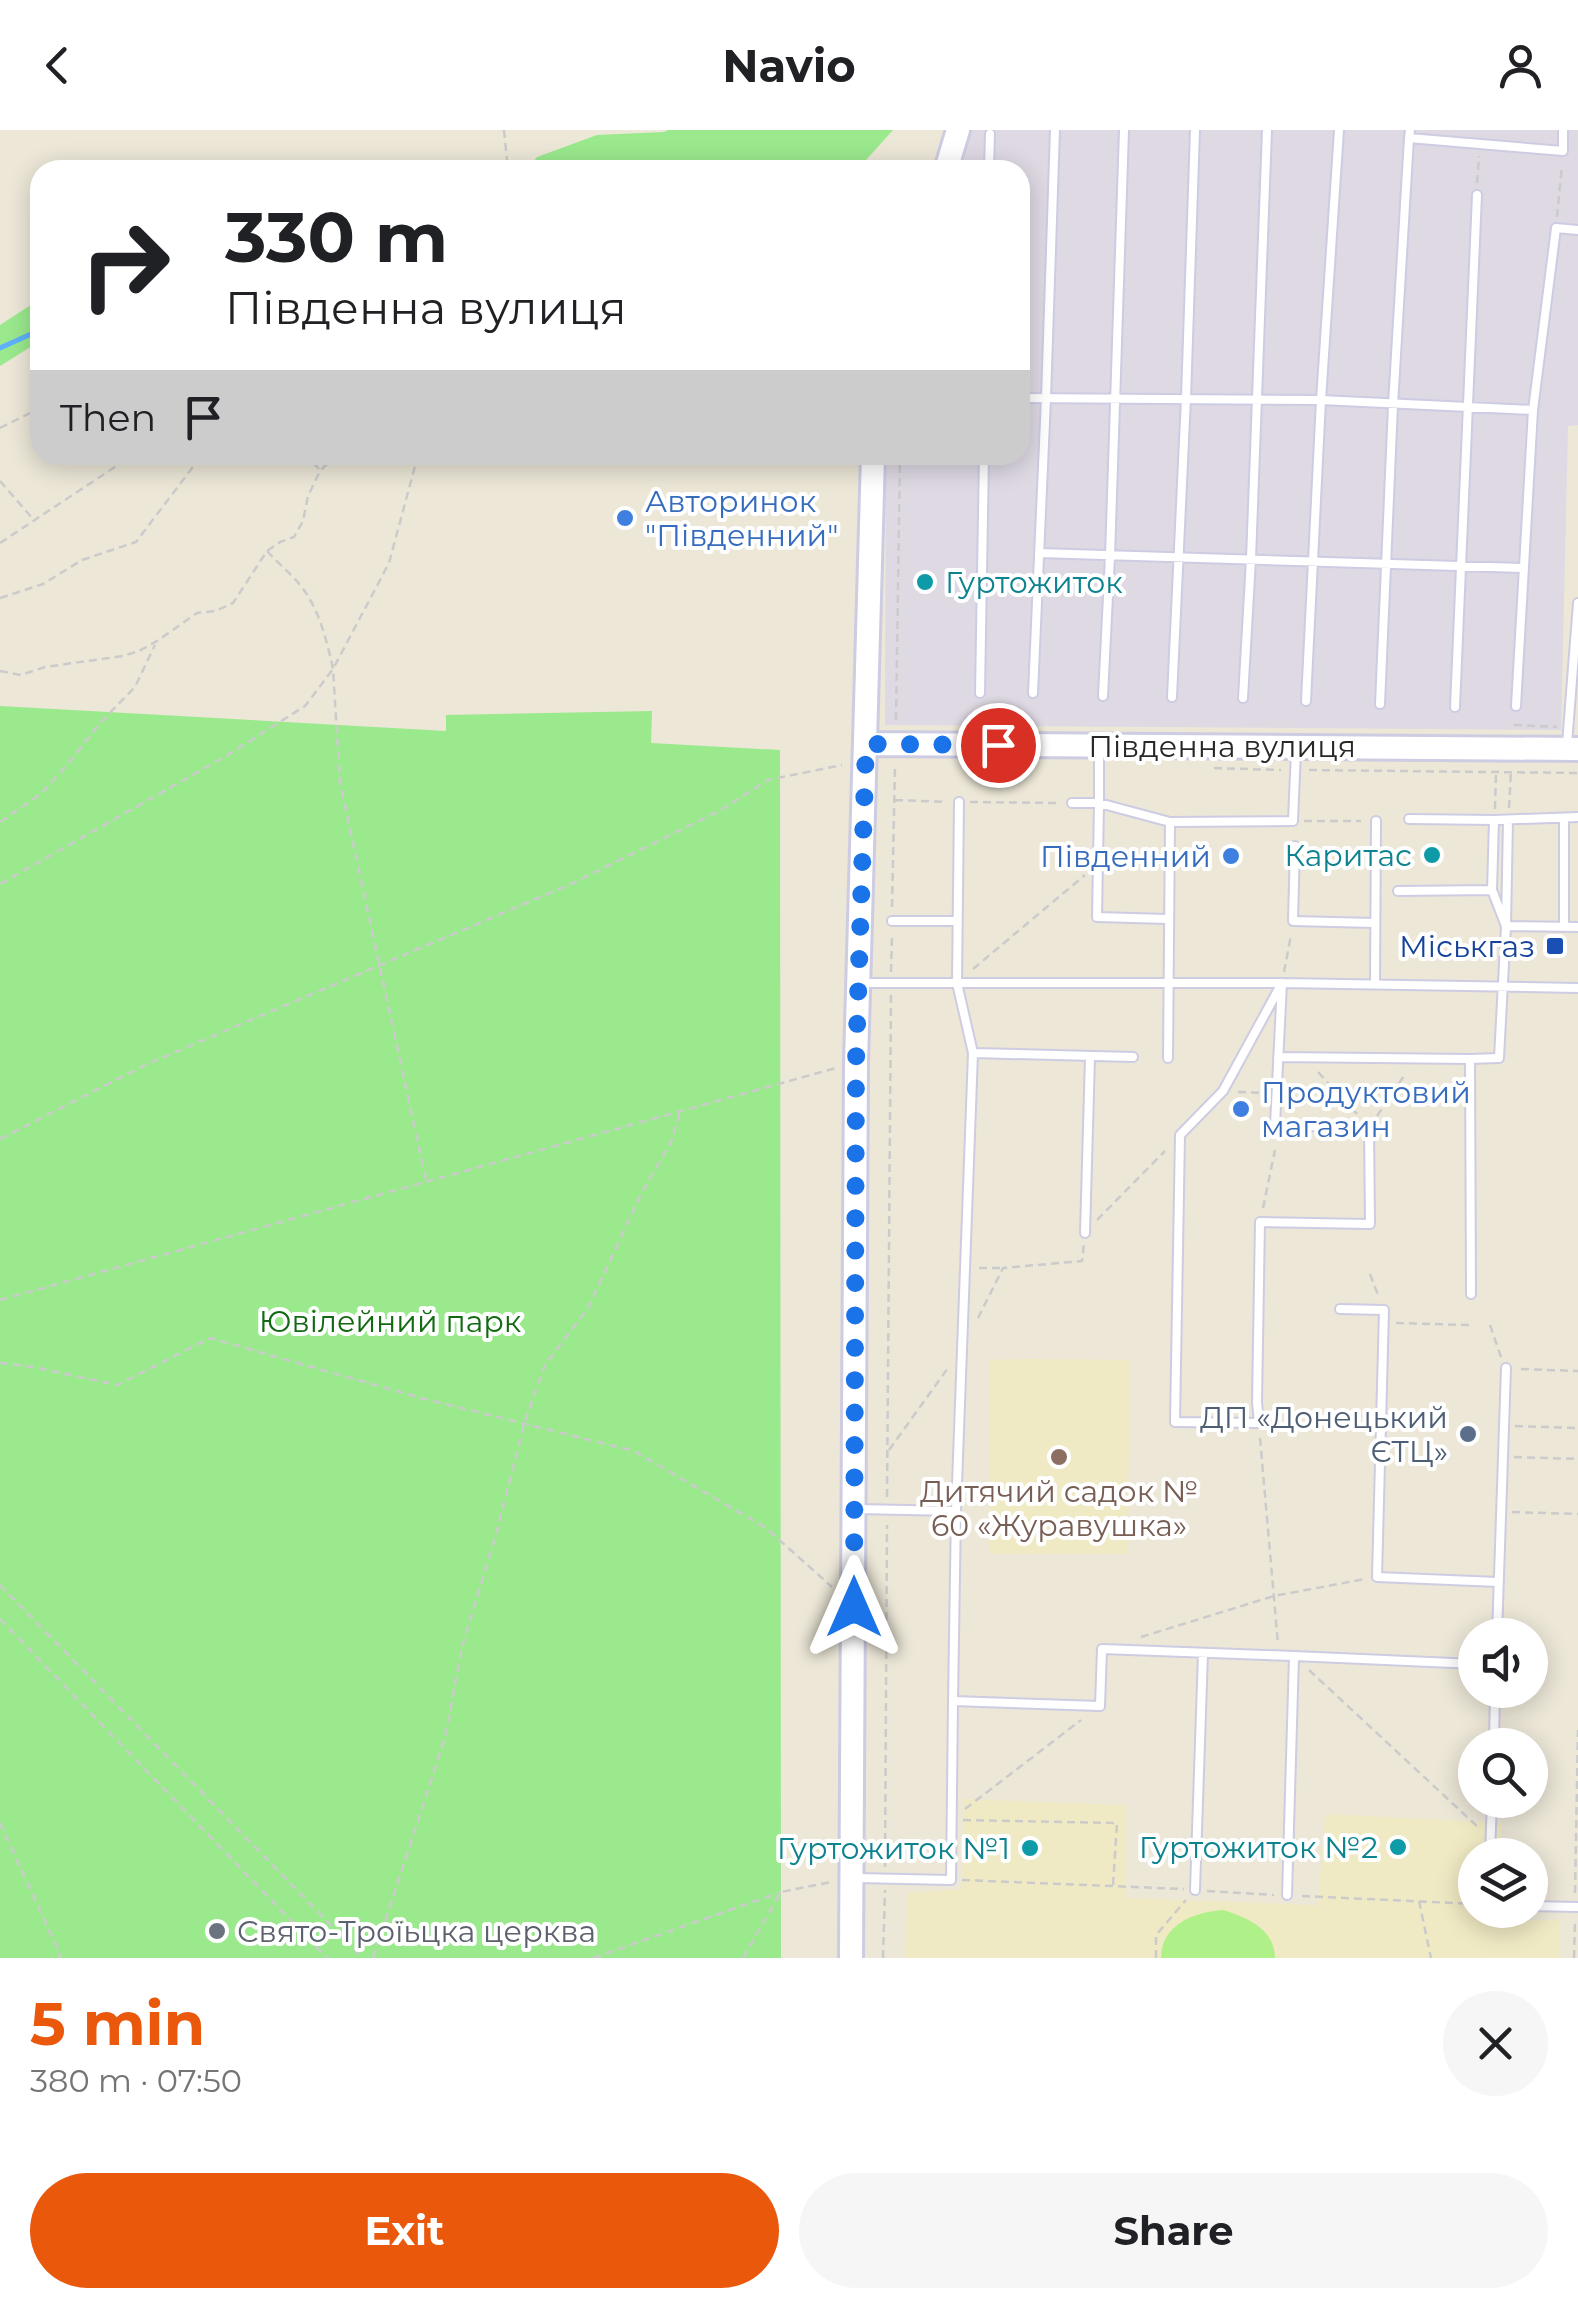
<!DOCTYPE html>
<html lang="en">
<head>
<meta charset="utf-8">
<style>
	body { margin:0; font-family:Montserrat,sans-serif; background:#f6f6f6; color:#202124; height:100vh; display:flex; flex-direction:column; font-size:38px; white-space:nowrap }
	* { box-sizing:border-box; margin:0 }
	p { font-size:32px; color:#757577 }
	.icon { flex:none; width:55px; height:55px; fill:none; stroke:currentColor; stroke-width:2; stroke-linecap:round; stroke-linejoin:round }
	.map { position:relative; height:1828px; overflow:hidden }
	.sheet { display:flex; flex-direction:column; background:#fff; flex:1 }
	.sheet>* { flex:none }
	.banner { position:absolute; left:30px; top:30px; width:1000px; height:305px; border-radius:30px; box-shadow:0 5px 25px #0003; background:#fff; color:#202124; overflow:hidden }
	.tools { position:absolute; left:1458px; top:1488px; display:grid; gap:20px }
	.tools a { display:grid; place-items:center; width:90px; height:90px; border-radius:50%; background:#fff; box-shadow:0 5px 25px #0003; font-size:50px }
	.pin { position:absolute; display:grid; place-items:center; width:85px; height:85px; color:#fff; margin:-42px; border:5px solid #fff; border-radius:50%; box-shadow:0 2px 10px #0007 }
	.me { position:absolute; width:110px; margin:-55px; rotate:0deg; stroke-linejoin:round; filter:drop-shadow(0 0 8px #0008) }
	.turn { display:flex; align-items:center; gap:35px; height:210px; padding:0 30px; font-size:45px }
	.turn .icon { width:130px; height:130px; stroke-width:2.5 }
	.turn b { display:block; font-size:70px; line-height:85px }
	.then { display:flex; align-items:center; height:95px; padding:0 30px; background:#0003; gap:20px; font-size:38px }
	.round { display:grid; place-items:center; flex:none; width:105px; height:105px; border-radius:52px; background:#f6f6f6 }
	.overview { display:flex; align-items:center; justify-content:space-between; height:170px; padding:0 30px }
	h1 { font-size:60px; font-weight:700; line-height:75px; color:#ea580c }
	.action { display:flex; gap:20px; margin-top:auto; padding:20px 30px }
	.action a { flex:1; height:115px; border-radius:60px; background:#ea580c; color:#fff; font-size:40px; font-weight:700; line-height:115px; text-align:center }
	.action a+a { background:#f6f6f6; color:#202124 }
	header { display:flex; justify-content:space-between; align-items:center; height:130px; padding:0 30px; background:#fff; font-size:45px; font-weight:700 }
	.map>svg:first-child { display:block }
</style>
</head>
<body>
<header><svg class="icon" aria-label="back" viewBox="0 0 24 24"><path d="M15 5l-7 7 7 7"/></svg>Navio<svg class="icon" aria-label="person" viewBox="0 0 24 24"><circle cx="12" cy="8" r="4"/><path d="M4 21q1-7 8-7t8 7"/></svg></header>
<div class="map">
<svg width="1578" height="1828" viewBox="0 0 1578 1828">
	<rect width="100%" height="100%" fill="#ece7d7"/>
	<path fill="#ded9e3" d="M969 0H1578V295L1568 296 1561 600 885 595 886 325H1020V40H963Z"/>
	<path fill="#f0eac4" d="M1022 1229 1129 1230 1128 1424H989V1230Z
		M963 1669 1125 1675 1126 1768 1318 1775 1325 1684 1502 1693 1500 1725H1475V1780H1497V1790H1560V1828H906L907 1763 962 1759Z"/>
	<path fill="#9ae98d" d="M668 0H893L857 40H528L537 27 597 5 664 2Z
		M40 169V211L0 236V195Z
		M0 576 446 601V585L652 581 651 613 780 620 781 1828H0Z"/>
	<path fill="#aff188" d="M1223 1780C1246 1787 1275 1799 1275 1828H1161C1161 1794 1195 1782 1223 1780Z"/>
	<g fill="none" stroke-linecap="round" stroke-linejoin="round">
		<path stroke="#5eb1fa" stroke-width="5" d="M0 218 40 200"/>
		<defs>
			<path id="lane" d="M1410 0 1409 8 1563 21V0
				M989 40 990 4
				M1020 268 1321 270 1533 280
				M1039 423 1523 438
				M980 563 984 325
				M1033 563 1046 268 1055 0
				M1103 566 1110 426 1124 0
				M1172 567 1186 268 1195 0
				M1243 568 1251 429 1267 0
				M1306 571 1321 270 1339 0
				M1380 574 1393 275 1409 8
				M1516 576 1533 280 1556 98 1578 100
				M1455 577 1477 65
				M1567 614 1578 473
				M959 672 957 853 973 923 1133 927
				M1072 673H1099V620
				M1409 689 1494 690 1578 687
				M1508 690 1506 796 1578 797
				M1295 716 1293 791 1374 793
				M1398 761 1492 760 1494 690
				M1168 789 1097 787 1099 673 1170 692 1293 691 1296 621
				M892 791H957
				M1564 797V688
				M863 853H1282L1578 858
				M1282 853 1275 995 1369 998 1370 1094 1260 1092 1257 1272 1259 1293 1175 1292 1180 1005 1223 961Z
				M1375 853 1376 691
				M1278 927 1470 929
				M1168 928 1170 692
				M1085 1103 1090 927
				M1471 1164 1470 929 1499 928 1506 796 1492 760
				M1340 1179 1384 1180 1377 1447 1498 1452
				M856 1379 956 1381
				M1497 1505 1506 1238
				M953 1571 956 1381 973 923
				M1494 1615 1495 1560
				M1490 1725 1492 1670
				M857 1748 951 1750 953 1571 1100 1576 1102 1519 1294 1526
				M1195 1760 1203 1523
				M1287 1765 1294 1526 1475 1534
				M1530 1776 1578 1777"/>
			<path id="secondary" d="M946 40 958 0
				M867 614 1578 619
				M851 1828 856 932 873 325"/>
		</defs>
		<use href="#lane" stroke="#cdcce3" stroke-width="12"/>
		<use href="#secondary" stroke="#cdcce3" stroke-width="28"/>
		<path stroke="#cbcbcb" stroke-width="2.5" stroke-dasharray="8 5" stroke-linecap="butt" d="M504 0 508 40
			M1477 53 1479 26
			M1557 87 1562 35
			M0 298 40 278
			M306 325 319 339
			M0 351 33 389
			M0 413 133 325
			M267 421C278 433 291 444 301 456 319 479 327 511 333 539L340 653 426 1050
			M0 468 43 454 82 430 136 412 202 325
			M0 541 21 545 45 537 123 526 139 521 157 511 197 483 215 481 233 473 267 421 280 412 294 407 303 391 308 366 320 341 336 325
			M896 590 900 325
			M1514 595 1557 597
			M1214 638 1281 640
			M1309 640 1578 643
			M895 670 947 672
			M970 672 1057 673
			M1509 678 1511 641
			M1495 679 1496 642
			M1304 691H1361
			M0 692 42 663 68 634 99 594 135 557 155 515
			M0 754 226 626 305 576 333 539 389 433 418 325
			M892 777 895 635
			M973 839 1085 745
			M891 842 892 805
			M1284 842 1291 805
			M1318 942 1357 984
			M1238 962 1265 963
			M1377 986 1406 943
			M0 1009 145 935 571 754 721 680 768 650 842 635
			M1263 1078 1275 1020
			M1097 1090 1165 1021
			M979 1138H1001
			M1370 1144 1378 1165
			M0 1170 836 938
			M978 1188 1003 1138 1082 1131 1084 1113
			M1396 1193 1469 1195
			M1490 1195 1501 1227
			M0 1233 34 1237 117 1255 210 1208 421 1268 634 1321 766 1398 832 1457
			M1521 1239 1578 1241
			M1515 1296 1578 1298
			M1260 1308 1278 1514
			M889 1320 948 1238
			M1514 1327 1578 1329
			M887 1367 891 865
			M1512 1382 1578 1384
			M0 1455 363 1828
			M0 1489 327 1828
			M1141 1507 1274 1466 1365 1449
			M1309 1540 1479 1698
			M965 1679 1081 1590
			M963 1690 1117 1693 1113 1756
			M0 1693 60 1824 59 1828
			M885 1737 887 1395
			M962 1750 1184 1759
			M1207 1761 1274 1765
			M1575 1763 1578 1600
			M1302 1766 1475 1774
			M1419 1771 1431 1828
			M373 1828 445 1608 462 1517 497 1401 524 1294 545 1235 588 1178 642 1062 671 1012 680 982
			M593 1828 781 1762
			M743 1828 781 1762 831 1752
			M883 1828 885 1760
			M1156 1828V1805L1186 1770
			M1574 1828 1575 1791"/>
		<use href="#lane" stroke="#fff" stroke-width="8"/>
		<use href="#secondary" stroke="#fff" stroke-width="22"/>
	</g>
	<g fill="none" stroke-linecap="round" stroke-linejoin="round">
		<path stroke="#1a73e8" stroke-width="18" stroke-dasharray="0 32.4" d="M854 1477 856 932 866 614 998 615"/>
	</g>
	<g fill="#3f7fe0" stroke="#fff" stroke-width="4">
		<circle cx="625" cy="388" r="10"/>
		<circle cx="1231" cy="726" r="10"/>
		<circle cx="1241" cy="979" r="10"/>
	</g>
	<g fill="#0f9aa8" stroke="#fff" stroke-width="4">
		<circle cx="925" cy="452" r="10"/>
		<circle cx="1432" cy="725" r="10"/>
		<circle cx="1398" cy="1717" r="10"/>
		<circle cx="1030" cy="1718" r="10"/>
	</g>
	<rect fill="#1a4fb4" stroke="#fff" stroke-width="4" x="1545" y="806" width="20" height="20" rx="5"/>
	<circle fill="#5c6f8a" stroke="#fff" stroke-width="4" cx="1468" cy="1304" r="10"/>
	<circle fill="#8d6e63" stroke="#fff" stroke-width="4" cx="1059" cy="1327" r="10"/>
	<circle fill="#6b7280" stroke="#fff" stroke-width="4" cx="217" cy="1801" r="10"/>
	<g text-anchor="middle" dominant-baseline="central" stroke-width="8" stroke-linejoin="round" paint-order="stroke">
		<g font-size="30" fill="#366cbe" stroke="#fff" text-anchor="start">
			<text x="645" y="371">Авторинок<tspan x="645" dy="34">"Південний"</tspan></text>
			<text x="1211" y="726" text-anchor="end">Південний</text>
			<text x="1261" y="962">Продуктовий<tspan x="1261" dy="34">магазин</tspan></text>
		</g>
		<g font-size="30" fill="#0d838f" stroke="#fff" text-anchor="end">
			<text x="945" y="452" text-anchor="start">Гуртожиток</text>
			<text x="1412" y="725">Каритас</text>
			<text x="1378" y="1717">Гуртожиток №2</text>
			<text x="1010" y="1718">Гуртожиток №1</text>
		</g>
		<g font-size="30" fill="#282828" stroke="#fff">
			<text x="1222" y="616">Південна вулиця</text>
		</g>
		<g font-size="30" fill="#164399" stroke="#fff" text-anchor="end">
			<text x="1535" y="816">Міськгаз</text>
		</g>
		<g font-size="30" fill="#136a12" stroke="#fff">
			<text x="390" y="1191">Ювілейний парк</text>
		</g>
		<g font-size="30" fill="#4e5e75" stroke="#fff" text-anchor="end">
			<text x="1448" y="1287">ДП «Донецький<tspan x="1448" dy="34">ЄТЦ»</tspan></text>
		</g>
		<g font-size="30" fill="#785e54" stroke="#fff">
			<text x="1059" y="1361">Дитячий садок №<tspan x="1059" dy="34">60 «Журавушка»</tspan></text>
		</g>
		<g font-size="30" fill="#5b616d" stroke="#fff" text-anchor="start">
			<text x="237" y="1801">Свято-Троїьцка церква</text>
		</g>
	</g>
</svg>
<div class="tools">
<a><svg class="icon" aria-label="sound" viewBox="0 0 24 24"><path d="M4 9h4l5-4v14l-5-4H4zM17 9q2 3 0 6"/></svg></a>
<a><svg class="icon" aria-label="search" viewBox="0 0 24 24"><circle cx="10" cy="10" r="6"/><path d="M15 15l6 6"/></svg></a>
<a><svg class="icon" aria-label="layers" viewBox="0 0 24 24"><path d="M12 4l9 5-9 5-9-5zM3 14l9 5 9-5"/></svg></a>
</div>
<div class="pin" style="left:998px;top:615px;background:#d93025"><svg class="icon" aria-label="arrive" viewBox="0 0 24 24"><path d="M6 21V4h12l-3 4 3 4H6"/></svg></div>
<svg class="me" style="left:854px;top:1477px" viewBox="-20 -20 40 40"><path d="M0-17L14 15 0 8-14 15z" fill="#1a73e8" stroke="#fff" stroke-width="4"/></svg>
<div class="banner">
<div class="turn"><svg class="icon" aria-label="right" viewBox="0 0 24 24"><path d="M7 20v-9h11M14 6l5 5-5 5"/></svg><div><b>330 m</b>Південна вулиця</div></div>
<div class="then">Then<svg class="icon" aria-label="arrive" viewBox="0 0 24 24"><path d="M6 21V4h12l-3 4 3 4H6"/></svg></div>
</div>
</div>
<section class="sheet">
<div class="overview"><div><h1>5 min</h1><p>380 m · 07:50</p></div><a class="round"><svg class="icon" aria-label="close" viewBox="0 0 24 24"><path d="M6 6l12 12M18 6L6 18"/></svg></a></div>
<div class="action"><a>Exit</a><a>Share</a></div>
</section>
</body>
</html>
